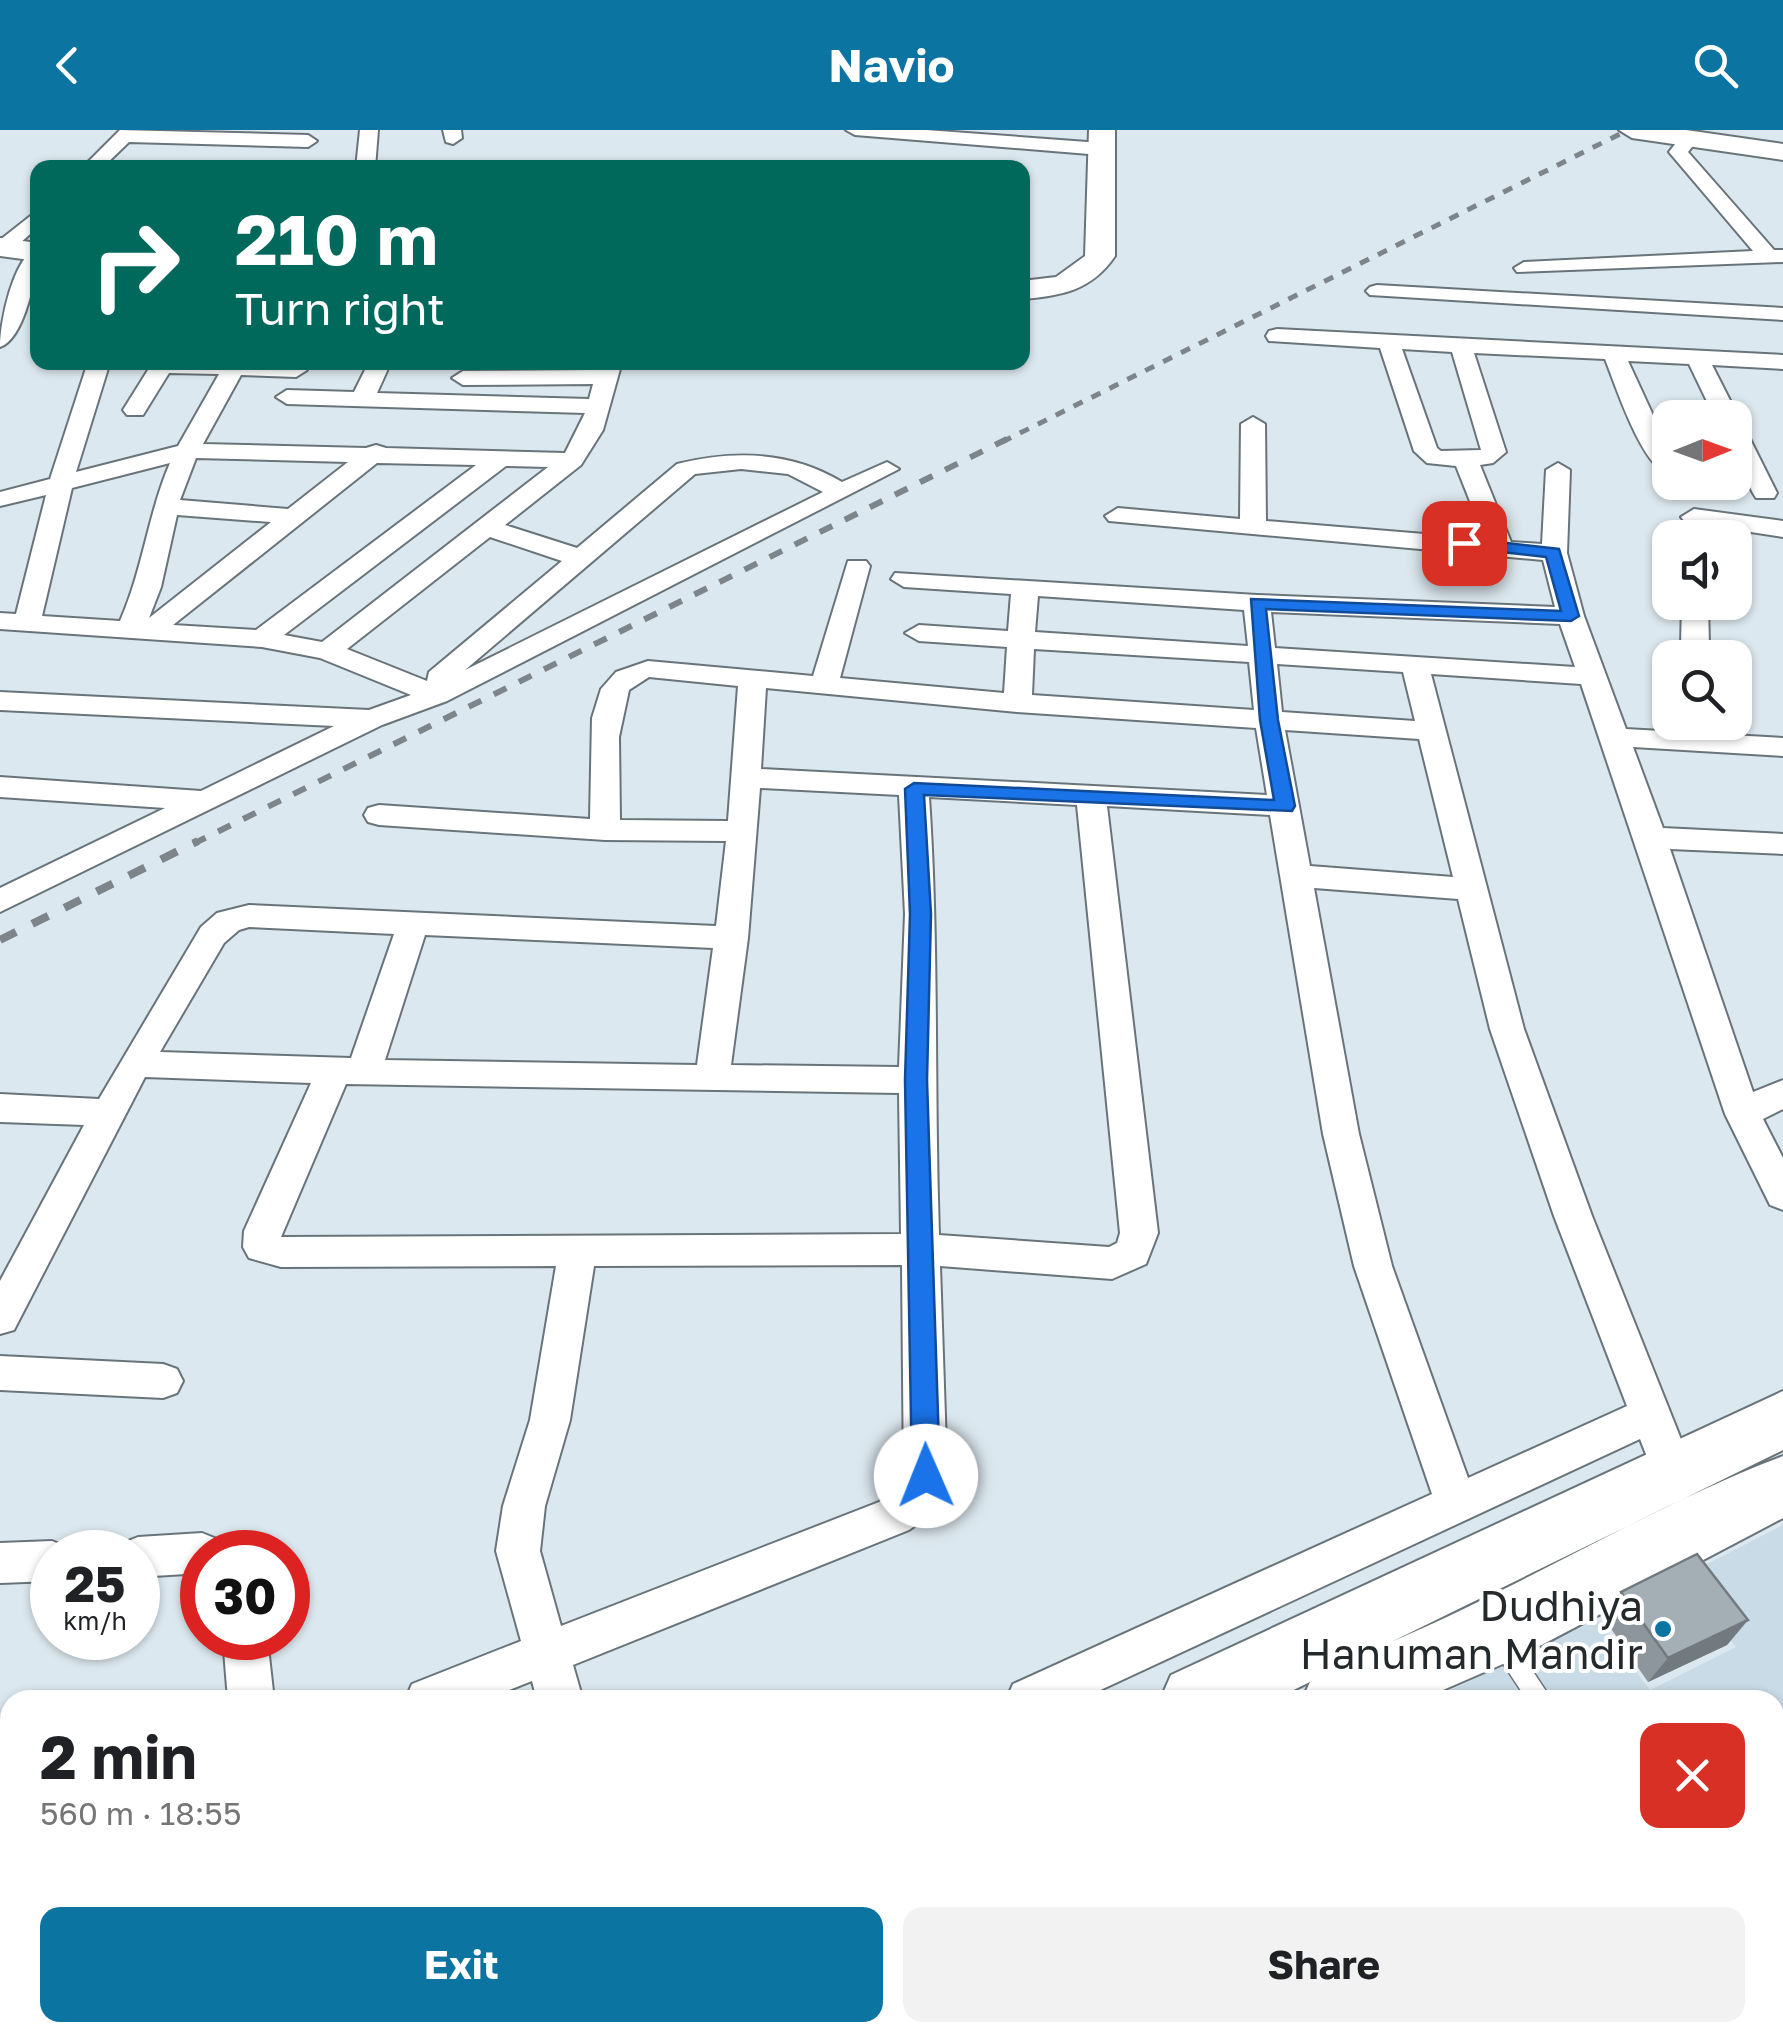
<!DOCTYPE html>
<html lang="en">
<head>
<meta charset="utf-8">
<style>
	body { margin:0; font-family:"Golos Text",sans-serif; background:#f2f2f2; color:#202124; height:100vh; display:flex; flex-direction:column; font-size:38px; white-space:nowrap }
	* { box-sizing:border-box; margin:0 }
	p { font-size:32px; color:#757577 }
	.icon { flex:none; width:55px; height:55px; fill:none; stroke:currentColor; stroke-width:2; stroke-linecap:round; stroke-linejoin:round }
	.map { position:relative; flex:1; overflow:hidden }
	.side { position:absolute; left:0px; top:1560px; width:1785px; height:352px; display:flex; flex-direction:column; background:#fff; border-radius:30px 30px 0 0; box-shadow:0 2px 8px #0004 }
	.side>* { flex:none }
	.banner { position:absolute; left:30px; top:30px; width:1000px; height:210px; border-radius:20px; box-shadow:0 2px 8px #0004; background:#00695c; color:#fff; overflow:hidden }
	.needle { width:65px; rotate:89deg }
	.controls { position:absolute; left:1652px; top:270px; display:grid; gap:20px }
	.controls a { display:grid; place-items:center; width:100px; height:100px; border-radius:20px; background:#fff; box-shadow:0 2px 8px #0004; font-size:50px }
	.speed { position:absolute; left:30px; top:1400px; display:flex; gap:20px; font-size:50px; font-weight:700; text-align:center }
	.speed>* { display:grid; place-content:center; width:130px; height:130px; border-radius:50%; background:#fff; box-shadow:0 2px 8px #0004; line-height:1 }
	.speed small { font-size:25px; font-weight:400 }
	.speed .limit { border:15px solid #d22; background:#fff; color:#111 }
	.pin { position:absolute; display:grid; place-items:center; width:85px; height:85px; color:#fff; margin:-42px; border-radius:20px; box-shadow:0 5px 15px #0006 }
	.me { position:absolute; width:110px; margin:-55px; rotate:359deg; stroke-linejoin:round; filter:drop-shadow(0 0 8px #0008) }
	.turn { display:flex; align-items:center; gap:35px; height:210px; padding:0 40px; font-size:45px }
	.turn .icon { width:130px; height:130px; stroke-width:2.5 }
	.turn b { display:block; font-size:70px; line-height:85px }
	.round { display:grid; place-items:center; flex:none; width:105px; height:105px; border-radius:20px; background:#f2f2f2 }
	.headline { display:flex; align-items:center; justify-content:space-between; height:170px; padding:0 40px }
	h1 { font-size:60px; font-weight:700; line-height:75px }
	.cta { display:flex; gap:20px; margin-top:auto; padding:20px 40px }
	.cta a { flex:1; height:115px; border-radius:20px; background:#0b74a0; color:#fff; font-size:40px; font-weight:700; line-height:115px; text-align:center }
	.cta a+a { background:#f2f2f2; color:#202124 }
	header { display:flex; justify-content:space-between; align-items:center; height:130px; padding:0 40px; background:#0b74a0; color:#fff; font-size:45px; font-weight:700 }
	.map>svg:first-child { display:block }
</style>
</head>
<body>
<header><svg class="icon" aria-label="back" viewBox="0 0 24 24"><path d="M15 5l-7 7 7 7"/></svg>Navio<svg class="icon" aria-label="search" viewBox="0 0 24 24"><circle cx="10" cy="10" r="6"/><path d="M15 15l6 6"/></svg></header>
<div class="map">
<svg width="1783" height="1911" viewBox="0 0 1783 1911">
	<rect width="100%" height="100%" fill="#dce8ef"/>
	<path fill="#c9dbe7" d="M1783 1395V1911H1032L1026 1903 1775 1902V1570H1430L1597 1490 1650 1560 1736 1517 1682 1447Z"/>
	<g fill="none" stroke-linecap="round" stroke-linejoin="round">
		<defs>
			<path id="lane" d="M1500 1501 1508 1504 1552 1570H1527L1489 1512 1492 1504Z
				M1775 1892 1783 1900V1911H1760L1756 1902H1775Z"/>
			<path id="street" d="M120 0 308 5 317 11 308 17 129 12 102 38H82Z
				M360 0H378L375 38H356Z
				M443 0H461L462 8 453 14 446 12Z
				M846 0H926L1101 13 1110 19 1101 25 855 5Z
				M1690 2 1699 8 1688 22 1774 120H1783V132L1517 142 1514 138 1524 132 1753 121 1669 22 1683 4Z
				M409 32H439L448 38H400Z
				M38 80V97L10 122 0 123V110Z
				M38 117C38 140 25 209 0 217 0 192 13 127 38 117Z
				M1377 155 1783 178V190L1370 165 1366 161 1370 157Z
				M1277 199 1783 225V239L1712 235 1739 288 1735 293V288H1715L1689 234 1628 231 1670 322V345C1642 338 1616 256 1605 229L1474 223 1506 322 1493 333 1480 335 1511 412 1542 414 1546 340 1558 333 1570 340 1567 423 1584 486 1626 599 1783 608V626L1633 617 1663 698 1783 704V724L1670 719 1753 962 1783 950V979L1763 989 1783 1028V1080L1770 1075 1725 984 1581 554 1431 544 1524 899 1592 1086 1694 1342 1688 1355 1673 1361 1658 1355 1640 1309 1079 1570H1006L1013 1554 1432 1364 1354 1136 1323 1004 1270 685 1107 676 1158 1103 1146 1134 1112 1149 940 1136 947 1346 938 1379 909 1400 573 1535 583 1570H537L532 1551 484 1570H405L412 1554 521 1511 496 1421 503 1376 530 1290 556 1136 281 1137 249 1128 243 1117 244 1101 311 953 145 947 14 1200 0 1204V1151L84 995 0 992V964L99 969 201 797 217 783 249 775 716 796 726 711 605 710 379 695 368 692 364 685 368 678 379 675 590 689 592 588 601 559 616 542 648 531 813 546 848 431H866L870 436 840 548 1004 563 1007 517 919 511 905 503 919 495 1008 501 1011 464 904 457 891 449 895 443 1257 465 1555 477 1543 430 1109 391 1105 386 1118 378 1240 389 1241 294 1253 287 1265 294 1266 391 1485 409 1456 336 1427 333 1414 321 1380 218 1269 211 1266 206 1269 201ZM1402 219 1452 222 1481 320 1441 321 1437 318ZM1038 466 1244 480 1248 516 1035 502ZM1271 482 1560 494 1575 537 1275 518ZM1034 519 1249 532 1254 580 1032 565ZM1277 534 1403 542 1415 591 1282 582ZM649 547 738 556 728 691 620 690 619 607 629 560ZM766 558 1017 582 1256 598 1267 665 761 639ZM1285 600 1419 609 1453 747 1310 736ZM760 658 899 665 905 784 899 937 731 935 748 808ZM929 667 1077 675 1120 1103 1117 1113 1109 1117 939 1105C934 959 939 813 929 667ZM1314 758 1458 769 1490 899 1554 1086 1627 1276 1468 1348 1392 1136 1359 1004ZM249 797 394 804 351 928 160 922 224 813 239 800ZM425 805 713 818 697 935 385 930ZM346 954 899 963 901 1104 281 1107ZM902 1135 904 1355 879 1372 561 1496 540 1421 545 1376 570 1290 594 1136Z
				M88 232H110L76 342 178 316 219 244 169 243 143 285H127L123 280 153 232 296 233 307 240 296 247 241 245 203 314 366 318 376 315 386 318 565 323 585 283 287 274 276 267 287 260 354 262 369 232H391L377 263 589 269 593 254 463 255 452 248 463 241 597 240 600 232H622L603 300 581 335 505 395 577 418 677 334C734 320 791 321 842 352L887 332 899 339 447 571 382 595 0 782V758L165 678 0 667V647L201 661 334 596 0 580V562L369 580 411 565 320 528 262 517 0 499V483L16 484 46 365 0 376V362L50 349ZM196 328 348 332 288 379 180 370ZM170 333C148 384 143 439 120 491L42 486 72 358ZM377 333 476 335 256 500 173 495ZM506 336 548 337 322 512 284 505ZM741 339 788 344 823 362 465 540 695 344ZM177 385 271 392 149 488 161 457ZM490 407 562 431 429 542 427 551 347 519Z
				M1735 296 1747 303 1777 363 1774 368H1756L1753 363 1735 327Z
				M1694 379 1783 391V407L1685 392 1681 387Z
				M1682 472H1708L1709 516 1705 522H1685L1681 516Z
				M0 1226 163 1234 177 1239 183 1251 177 1263 163 1268 0 1260Z
				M202 1403 217 1409 223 1422H202V1443L138 1447V1422H118L123 1413 138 1407Z
				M52 1411 67 1417 70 1422H52V1451L0 1453V1413Z
				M223 1508H267L274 1570H228Z
				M10 1715V1763L0 1767V1719Z
				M227 1902H296L292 1911H223Z"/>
			<path id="secondary" d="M1089 0H1115V126C1092 160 1062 166 1022 169V151L1056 147 1085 126Z
				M1619 0H1686L1783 14V30L1632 8Z
				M0 108 38 113V131L0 126Z"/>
			<path id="highway" d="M1783 1261V1320L1391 1512C1524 1456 1648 1377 1783 1326V1388L1519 1527 1420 1570H1302L1310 1552 1273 1570H1160L1171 1545Z
				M415 1902H511L508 1911H411Z
				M578 1902H674L671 1911H574Z"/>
		</defs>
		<use href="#lane" stroke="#69747a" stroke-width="3"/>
		<use href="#street" stroke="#69747a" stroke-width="4"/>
		<use href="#secondary" stroke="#69747a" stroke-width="4"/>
		<use href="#highway" stroke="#69747a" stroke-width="4"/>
		<use href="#lane" fill="#fff" fill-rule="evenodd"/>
		<use href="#street" fill="#fff" fill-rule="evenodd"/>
		<use href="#secondary" fill="#fff" fill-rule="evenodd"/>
		<use href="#highway" fill="#fff" fill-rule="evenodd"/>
		<path stroke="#7d858a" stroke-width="5" stroke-dasharray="10 10" stroke-linecap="butt" d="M1002 312 1628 0"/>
		<path stroke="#7d858a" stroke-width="6" stroke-dasharray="14 14" stroke-linecap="butt" d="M193 714 1007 309"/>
		<path stroke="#7d858a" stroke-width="8" stroke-dasharray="18 18" stroke-linecap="butt" d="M0 810 198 711"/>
	</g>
	<path fill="#8c969c" d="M1621 1462 1748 1490 1727 1515 1648 1552 1603 1487Z"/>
	<path fill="#727a7f" d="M1748 1490 1727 1515 1648 1552 1668 1528Z"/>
	<path fill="#a3aeb5" stroke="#727a7f" stroke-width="2.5" d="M1697 1424 1748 1490 1668 1528 1621 1462Z
		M733 1902H994L999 1911H717Z"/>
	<path fill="#1a73e8" stroke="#114b97" stroke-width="2.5" d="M1464 408 1559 419 1579 486 1571 491 1266 479 1278 590 1295 676 1292 681 924 665 931 784 927 950 940 1346 936 1355 926 1358 916 1355 912 1346 905 950 910 784 905 659 914 653 1274 670 1260 590 1251 469 1561 481 1546 427 1458 417V410Z"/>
	<circle fill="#0b74a0" stroke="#fff" stroke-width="4" cx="1663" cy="1499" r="10"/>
	<g text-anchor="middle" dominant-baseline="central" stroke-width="8" stroke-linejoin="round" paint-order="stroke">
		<g font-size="42" fill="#24292c" stroke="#fff" text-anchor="end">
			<text x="1643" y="1475">Dudhiya<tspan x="1643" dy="48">Hanuman Mandir</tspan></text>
		</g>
	</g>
</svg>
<div class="controls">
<a><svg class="needle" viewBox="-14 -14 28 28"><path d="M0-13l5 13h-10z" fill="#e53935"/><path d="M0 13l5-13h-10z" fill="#757577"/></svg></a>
<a><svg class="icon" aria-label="sound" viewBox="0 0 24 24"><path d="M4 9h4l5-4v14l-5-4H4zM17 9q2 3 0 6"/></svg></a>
<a><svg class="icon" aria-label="search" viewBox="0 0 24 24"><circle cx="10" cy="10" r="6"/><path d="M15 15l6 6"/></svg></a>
</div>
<div class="speed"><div>25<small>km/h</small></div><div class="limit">30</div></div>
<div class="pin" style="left:1464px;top:413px;background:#d93025"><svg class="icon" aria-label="arrive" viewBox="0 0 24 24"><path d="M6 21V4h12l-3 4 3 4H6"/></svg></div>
<svg class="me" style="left:926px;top:1346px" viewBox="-20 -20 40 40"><circle r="19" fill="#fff"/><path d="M0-13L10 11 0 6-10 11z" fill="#1a73e8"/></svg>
<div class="banner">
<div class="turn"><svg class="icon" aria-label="right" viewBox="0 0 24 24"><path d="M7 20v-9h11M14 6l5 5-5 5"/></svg><div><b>210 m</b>Turn right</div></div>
</div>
<section class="side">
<div class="headline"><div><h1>2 min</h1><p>560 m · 18:55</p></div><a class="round" style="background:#d93025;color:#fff"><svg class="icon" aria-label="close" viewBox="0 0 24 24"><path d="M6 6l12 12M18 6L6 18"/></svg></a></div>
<div class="cta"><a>Exit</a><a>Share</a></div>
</section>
</div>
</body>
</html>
